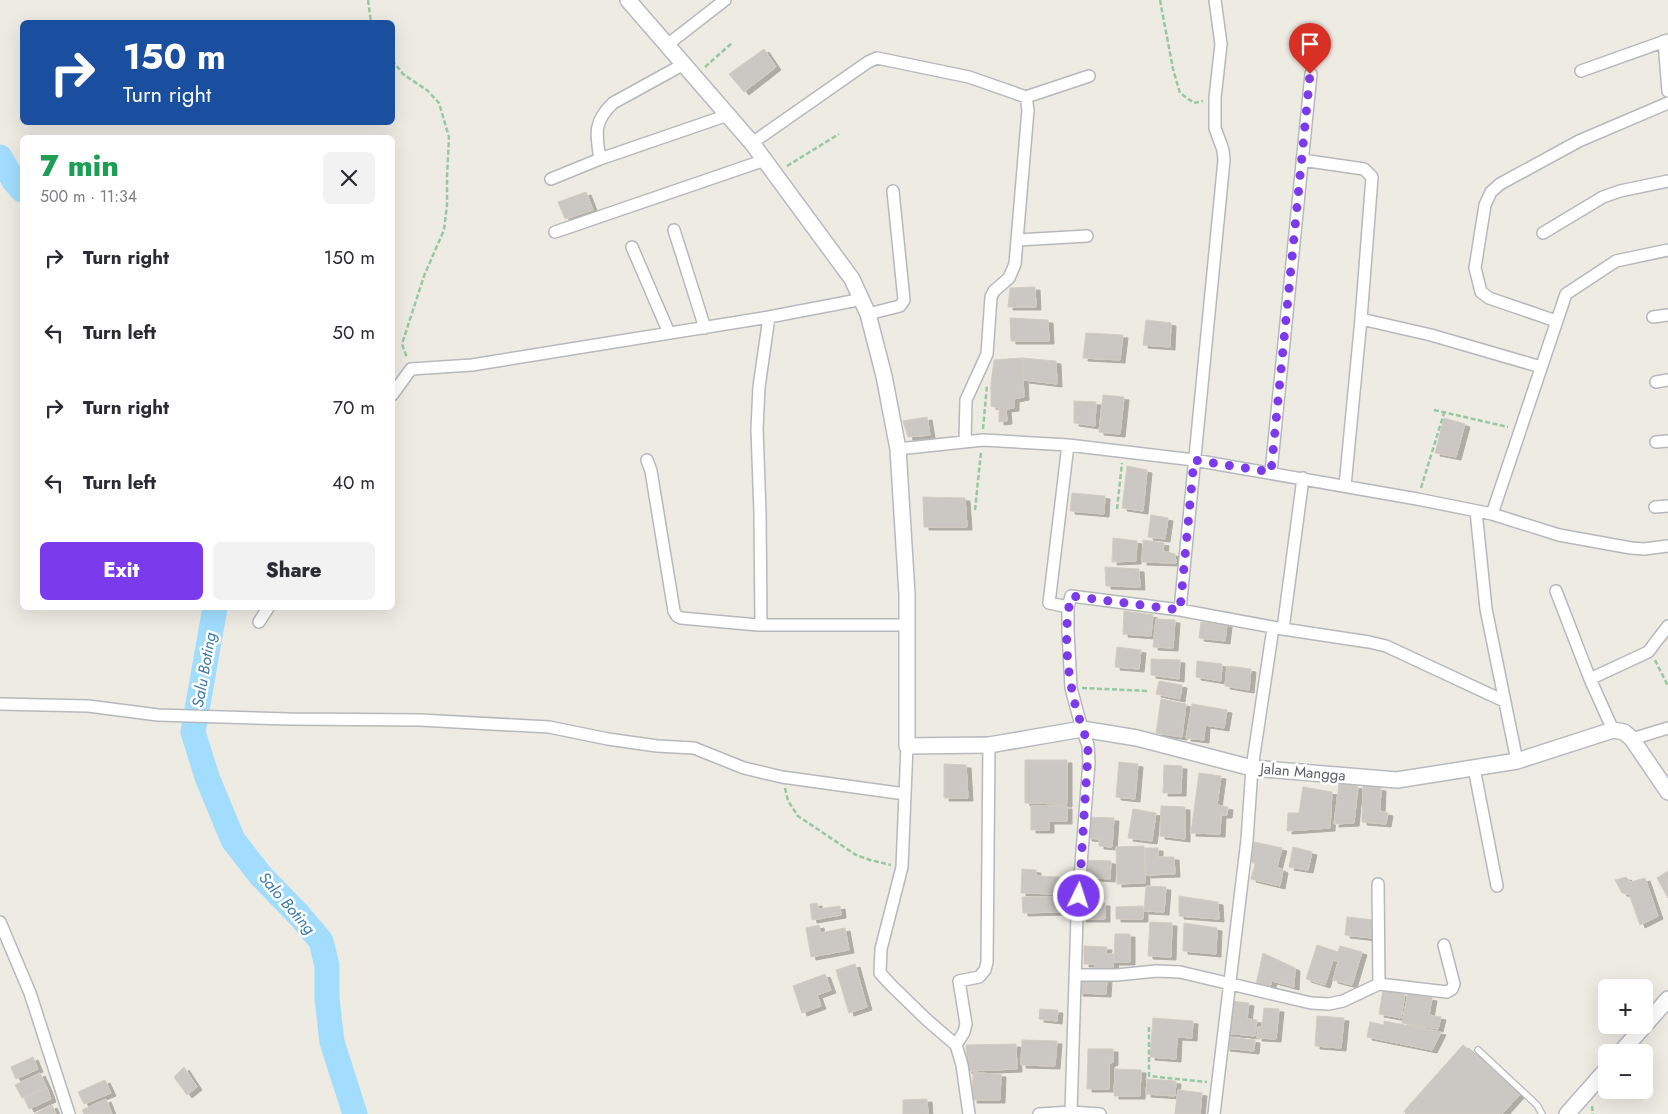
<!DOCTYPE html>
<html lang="en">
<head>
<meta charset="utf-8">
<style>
	body { margin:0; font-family:Jost,sans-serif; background:#f2f2f3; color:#2b2b33; height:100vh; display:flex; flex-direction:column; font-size:19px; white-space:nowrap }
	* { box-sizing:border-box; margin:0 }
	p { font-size:16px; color:#7c7c81 }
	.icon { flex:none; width:28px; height:28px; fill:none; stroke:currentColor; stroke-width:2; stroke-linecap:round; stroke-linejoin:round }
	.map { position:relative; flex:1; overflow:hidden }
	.sheet { position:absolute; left:20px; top:135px; width:375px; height:475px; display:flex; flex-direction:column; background:#fff; border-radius:8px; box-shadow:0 5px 20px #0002 }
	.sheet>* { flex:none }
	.banner { position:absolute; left:20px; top:20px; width:375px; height:105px; border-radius:8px; box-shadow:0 5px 20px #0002; background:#1a4fa0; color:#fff; overflow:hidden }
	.buttons { position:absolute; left:1598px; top:979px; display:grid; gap:10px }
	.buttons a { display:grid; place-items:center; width:55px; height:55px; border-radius:8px; background:#fff; box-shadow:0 5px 20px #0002; font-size:25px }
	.pin { position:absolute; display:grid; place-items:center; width:42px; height:42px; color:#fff; margin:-51px -21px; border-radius:50% 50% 50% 0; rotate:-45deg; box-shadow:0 0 5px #0007 }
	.pin .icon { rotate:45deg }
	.me { position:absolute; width:55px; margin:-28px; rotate:4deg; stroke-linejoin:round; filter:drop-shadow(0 0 4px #0008) }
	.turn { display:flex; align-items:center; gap:18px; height:105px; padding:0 20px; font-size:22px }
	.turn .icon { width:65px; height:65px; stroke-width:2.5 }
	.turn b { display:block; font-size:35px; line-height:42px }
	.round { display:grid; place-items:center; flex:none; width:52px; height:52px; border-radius:8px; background:#f2f2f3 }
	.head { display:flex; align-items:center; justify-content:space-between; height:85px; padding:0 20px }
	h1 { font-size:30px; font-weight:800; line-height:38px; color:#1e9e55 }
	.primary-button { display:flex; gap:10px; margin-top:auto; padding:10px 20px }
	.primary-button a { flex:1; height:58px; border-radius:8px; background:#7c3aed; color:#fff; font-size:20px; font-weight:800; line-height:58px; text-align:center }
	.primary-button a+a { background:#f2f2f3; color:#2b2b33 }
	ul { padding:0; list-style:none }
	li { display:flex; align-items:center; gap:15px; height:75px; padding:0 20px }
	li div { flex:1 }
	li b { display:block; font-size:19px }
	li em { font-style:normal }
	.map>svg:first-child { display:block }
</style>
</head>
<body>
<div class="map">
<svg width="1668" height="1114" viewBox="0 0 1668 1114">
	<defs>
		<filter id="shadow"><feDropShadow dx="5" dy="3" stdDeviation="0" flood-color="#0004"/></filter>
	</defs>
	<rect width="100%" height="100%" fill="#eeebe3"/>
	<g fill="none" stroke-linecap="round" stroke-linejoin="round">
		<path stroke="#a2ddff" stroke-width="25" d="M0 157 14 181 22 190
			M215 608 193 732 207 777 233 840 261 876 299 915 321 941 327 966V998L332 1042 355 1114"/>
	</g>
	<path fill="#cbc7c2" stroke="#d3ccc1" filter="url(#shadow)" d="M764 49 776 67 744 92 729 74Z
		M586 192 593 210 565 219 558 202Z
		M1035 287 1036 307H1008L1010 288Z
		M1010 318 1048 320 1049 341H1011Z
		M1146 320 1171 323 1170 347 1143 345Z
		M1086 333 1123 335 1120 360 1083 358Z
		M1022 358 1056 361 1057 384 1024 380Z
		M1022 358 1024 397 1014 399V408L1006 409 1007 421 999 422V408L991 406V383L994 360Z
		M1103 395 1124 397 1120 434 1099 432Z
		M1074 401 1096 402 1095 426 1074 423Z
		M927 417 930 435 908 437 903 421Z
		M1444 418 1465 424 1456 457 1435 453Z
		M1127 466 1147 470 1143 511 1122 508Z
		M1072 493 1105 496 1104 514 1070 511Z
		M923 497 965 498 967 527H924Z
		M1151 515 1168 518 1165 539 1148 537Z
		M1113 538 1137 541 1136 561 1112 562Z
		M1143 540 1164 543 1163 551 1175 554 1176 563 1142 562Z
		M1105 567 1139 569 1140 587 1106 586Z
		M1124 611 1153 615 1151 636 1123 634Z
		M1156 619 1175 620 1173 648 1153 647Z
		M1201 622 1227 624 1225 641 1199 638Z
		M1117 647 1141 650 1139 669 1115 667Z
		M1151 659 1180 660 1179 679 1151 675Z
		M1197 661 1222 664 1221 681 1196 677Z
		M1227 666 1251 669 1249 690 1225 686Z
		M1159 681 1182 685 1180 699 1156 694Z
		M1161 699 1186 704 1182 737 1156 733Z
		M1192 704 1227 710 1224 728 1205 725 1204 740 1186 738Z
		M1025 760H1067V804L1025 803Z
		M1119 762 1138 764 1135 799 1116 797Z
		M944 764 966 765 968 798H944Z
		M1164 765 1182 766 1181 793H1163Z
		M1199 773 1221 776 1217 805 1228 807 1227 815H1221L1220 834 1191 833Z
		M1339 784 1358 786 1354 823 1334 824Z
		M1363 786 1381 788 1380 811 1388 813 1386 824 1362 822Z
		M1303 787 1332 792 1330 828 1287 831 1288 813H1299Z
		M1031 806H1067V821H1049V830H1031Z
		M1161 806 1185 807V839L1160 836Z
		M1133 809 1156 813 1152 841 1128 838Z
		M1088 817 1114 818 1112 847 1099 846V839L1087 838Z
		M1254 842 1282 848 1277 867 1283 870 1280 886 1251 879 1255 864 1249 860Z
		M1144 846 1145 883 1117 884 1116 847Z
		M1293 847 1312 852 1308 870 1289 867Z
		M1145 848H1158V857H1174L1175 874 1146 875Z
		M1084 860 1111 861 1110 879 1083 877Z
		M1022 869 1036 870V876L1059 877V894L1021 893Z
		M1668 871V898L1657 878Z
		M1626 877 1631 882 1645 878 1658 916 1640 925 1629 894 1622 893 1615 880Z
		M1146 886 1166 887 1164 912 1144 911Z
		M1179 896 1218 902 1219 919 1179 916Z
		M1022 897H1059V912L1023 913Z
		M817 903 818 909 840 906 841 915 812 920 810 904Z
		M1081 903H1105V919H1081Z
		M1143 906V919H1116V907Z
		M1347 917 1374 920 1372 938 1345 935Z
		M1150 922 1172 923 1171 957 1148 956Z
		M1184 923 1217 928 1216 954 1183 951Z
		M819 925 820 933 845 928 849 950 811 957 806 928Z
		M1115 934H1130V962H1114Z
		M1317 945 1338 952 1340 946 1362 952 1352 985 1333 980 1338 962 1333 960 1325 985 1306 979Z
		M1084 946 1107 947 1106 954H1114L1113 972H1094L1095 964H1084Z
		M1263 953 1295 968 1294 987 1272 981 1270 987 1256 984Z
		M855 964 867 1007 849 1013 836 970Z
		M825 974 831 990 817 995 821 1006 802 1013 793 986Z
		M1078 977 1107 978 1106 994 1078 993Z
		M1383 990 1405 994 1401 1018 1379 1014Z
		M1408 994 1432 998 1429 1015 1441 1017 1438 1029 1402 1023Z
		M1231 1001 1249 1003 1247 1019 1257 1020 1255 1036 1225 1033Z
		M1264 1008 1279 1009 1276 1039 1257 1038 1258 1027H1262Z
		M1040 1009 1058 1010 1057 1021 1039 1019Z
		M1317 1016 1344 1018 1341 1048 1315 1046Z
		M1153 1018 1193 1021 1192 1038 1177 1037 1176 1059 1150 1057Z
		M1384 1021 1441 1032 1432 1050 1367 1037 1370 1022 1384 1025Z
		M1226 1037 1255 1040 1254 1051 1225 1048Z
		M1022 1040 1057 1041 1055 1066 1021 1065Z
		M1016 1044 1017 1069 967 1071 966 1045Z
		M1463 1045 1521 1093 1502 1114H1406L1404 1111Z
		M1088 1049H1113V1062L1109 1064V1089H1087Z
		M33 1057 38 1069 16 1079 11 1067Z
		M184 1067 197 1087 187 1095 174 1077Z
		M1115 1069 1141 1070 1140 1096H1114Z
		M40 1073 47 1088 22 1098 15 1085Z
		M973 1073 1001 1074 1000 1100H972Z
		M1147 1079 1176 1081 1175 1096 1146 1094Z
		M105 1080 111 1093 84 1104 78 1092Z
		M47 1088 51 1099 29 1109 24 1098Z
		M1178 1090 1202 1093 1200 1114H1175Z
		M106 1099 112 1114H84L82 1110Z
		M927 1099 928 1114H903V1100Z
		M52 1105 56 1114H34Z"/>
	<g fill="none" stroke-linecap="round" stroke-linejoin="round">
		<defs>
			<path id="lane" d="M1478 1050 1537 1105 1542 1114"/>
			<path id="street" d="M1664 41 1668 91
				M667 45 725 0
				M684 64 613 103C593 122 596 134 600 159L728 115
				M1581 71 1668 40
				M1026 97 1089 76
				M752 143 868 62 877 58 969 77 1026 97 1028 110 1015 264 1009 278 994 291 991 297 987 354 966 400 965 441
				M1302 160 1364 169 1372 177 1361 319 1345 486
				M551 179 600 159
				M674 230 705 328
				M555 232 765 160
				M1543 233 1603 197 1620 191 1668 181
				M1018 240 1087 236
				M632 247 669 333
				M868 314 900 306 904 300 893 191
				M1653 317 1668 315
				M1361 319 1431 335 1541 367
				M1556 321 1489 298 1481 292 1475 268 1485 205 1491 192 1500 184 1579 141 1668 103
				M1656 382 1668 380
				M392 395 411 369 472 365 769 317 863 299
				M1656 442 1668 441
				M1068 445 1049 603 1068 607
				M898 449 983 440 1068 445 1194 460 1417 499 1492 514 1559 535 1631 548 1644 549 1668 546
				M647 460 651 471 674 611 677 616 681 618 758 625H907
				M1271 472 1311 74
				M1655 507 1668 506
				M1476 511 1486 609 1517 761
				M1492 514 1566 294 1616 261 1668 250
				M1556 591 1590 679
				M1180 610 1224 160 1223 150 1215 128V98L1221 44 1215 0
				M259 622 268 608
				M761 624 760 513 757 429 759 387 769 317
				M1283 629 1369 642 1386 646 1504 701
				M0 704 88 706 158 715 290 719 420 720 549 727 608 739 657 746 694 748 744 768 782 777 905 794
				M1613 730 1590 679 1648 652 1668 626
				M1632 739 1668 728
				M907 746 902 867 881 949 880 973 892 986 927 1020 956 1045 962 1065 969 1114
				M1474 768 1497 886
				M0 922 30 993 69 1114
				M1075 975H1117L1156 971 1180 972 1311 1003 1329 1004 1343 1001 1379 984 1378 884
				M1379 984 1447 992 1452 989 1454 984 1444 945
				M956 1045 964 1032 966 1024 959 981 979 977 985 970 987 962 989 745
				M1071 1112 1077 916 1089 762 1088 745 1082 729 1071 688 1068 631V607L1071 596 1180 610 1283 629 1303 478
				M1039 1114 1071 1112 1100 1114
				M1214 1114 1247 840 1252 768 1273 628"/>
			<path id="secondary" d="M628 0 752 143 852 279 868 314 884 376 898 449 907 594V746L989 745 1082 729 1137 738 1252 768 1397 780 1517 761 1613 730 1624 732 1632 739 1668 792
				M1621 1052 1668 999
				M1567 1114 1606 1070"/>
		</defs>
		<use href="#lane" stroke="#b5b9bd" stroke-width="8"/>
		<use href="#street" stroke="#b5b9bd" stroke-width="14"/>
		<use href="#secondary" stroke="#b6bac0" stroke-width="18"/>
		<path stroke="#97c8a1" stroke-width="2.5" stroke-dasharray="5 2.5" stroke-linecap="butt" d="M368 0 371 22
			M1160 0 1173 69 1180 93 1194 103 1203 101
			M392 60 403 74 428 91 439 103 449 137 447 177V205L444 230 424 276 402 344 407 358
			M705 67 732 43
			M787 166 839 134
			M1434 410 1508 427
			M983 429 987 385
			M1421 488 1444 413
			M1117 509 1122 463
			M975 510 981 452
			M1655 660 1668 686
			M1082 688 1149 691
			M785 788 788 801 798 816 856 855 870 860 891 865
			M1149 1027V1076L1207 1082
			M1592 1106 1593 1114"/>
		<use href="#lane" stroke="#fff" stroke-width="5.5"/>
		<use href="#street" stroke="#fff" stroke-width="11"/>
		<use href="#secondary" stroke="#fff" stroke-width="15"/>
	</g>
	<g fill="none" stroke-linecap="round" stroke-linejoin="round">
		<path stroke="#7c3aed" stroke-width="9" stroke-dasharray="0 16.2" d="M1079 896 1088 753C1088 739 1080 723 1076 708 1067 673 1063 631 1071 596L1180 610 1194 460 1271 472 1310 74"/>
	</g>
	<g text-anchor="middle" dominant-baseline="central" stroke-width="5" stroke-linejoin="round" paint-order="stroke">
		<g font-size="15" fill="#5b6064" stroke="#fff">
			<text transform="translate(1303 772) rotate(5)">Jalan Mangga</text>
		</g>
		<g font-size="16" font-style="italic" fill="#3979ac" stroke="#fff">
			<text transform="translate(204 670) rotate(-80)">Salu Boting</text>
			<text transform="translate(287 903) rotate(49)">Salo Boting</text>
		</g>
	</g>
</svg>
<div class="buttons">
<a>+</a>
<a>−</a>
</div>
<div class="pin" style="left:1310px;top:74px;background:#d93025"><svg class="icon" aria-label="arrive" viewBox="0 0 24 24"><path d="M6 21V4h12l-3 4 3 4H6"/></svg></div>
<svg class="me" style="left:1079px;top:896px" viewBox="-20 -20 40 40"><circle r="17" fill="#7c3aed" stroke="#fff" stroke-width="3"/><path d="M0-11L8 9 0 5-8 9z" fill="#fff"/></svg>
<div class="banner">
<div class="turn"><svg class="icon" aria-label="right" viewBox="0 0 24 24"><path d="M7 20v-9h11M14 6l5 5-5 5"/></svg><div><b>150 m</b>Turn right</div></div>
</div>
<section class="sheet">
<div class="head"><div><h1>7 min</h1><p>500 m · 11:34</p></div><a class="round"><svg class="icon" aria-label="close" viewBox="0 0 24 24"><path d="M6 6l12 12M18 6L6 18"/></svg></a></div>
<ul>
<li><svg class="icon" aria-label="right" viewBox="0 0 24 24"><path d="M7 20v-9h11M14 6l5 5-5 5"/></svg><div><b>Turn right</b></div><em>150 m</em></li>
<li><svg class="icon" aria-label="left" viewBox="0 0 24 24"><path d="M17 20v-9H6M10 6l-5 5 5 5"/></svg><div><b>Turn left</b></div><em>50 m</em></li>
<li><svg class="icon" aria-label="right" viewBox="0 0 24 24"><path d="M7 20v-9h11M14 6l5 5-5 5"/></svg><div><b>Turn right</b></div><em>70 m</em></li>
<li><svg class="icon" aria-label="left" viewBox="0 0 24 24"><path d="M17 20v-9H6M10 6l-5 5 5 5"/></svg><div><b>Turn left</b></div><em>40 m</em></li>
</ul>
<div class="primary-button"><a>Exit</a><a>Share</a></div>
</section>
</div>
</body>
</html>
